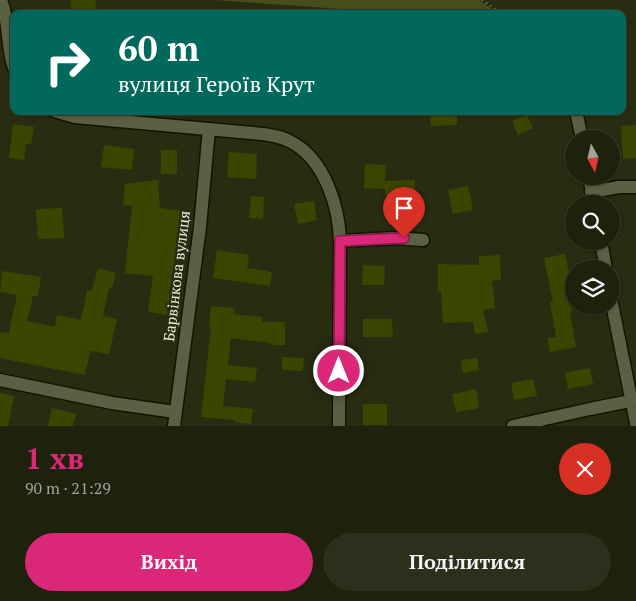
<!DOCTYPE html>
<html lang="uk">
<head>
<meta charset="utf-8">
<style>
	body { margin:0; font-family:"PT Serif",serif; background:#2b2f1b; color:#f1f3f6; height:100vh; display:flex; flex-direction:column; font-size:19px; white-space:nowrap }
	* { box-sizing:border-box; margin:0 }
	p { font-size:16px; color:#a1a49d }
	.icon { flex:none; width:28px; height:28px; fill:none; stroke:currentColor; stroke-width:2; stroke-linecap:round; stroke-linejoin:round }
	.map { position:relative; height:426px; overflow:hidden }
	.drawer { display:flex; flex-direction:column; background:#1e220d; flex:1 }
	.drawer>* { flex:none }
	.top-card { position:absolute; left:10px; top:10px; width:616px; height:105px; border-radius:10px; box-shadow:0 1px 4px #0004,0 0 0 1px #3c3f2e; background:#00695c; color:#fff; overflow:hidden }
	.needle { width:32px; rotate:172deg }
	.controls { position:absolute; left:565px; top:130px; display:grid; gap:10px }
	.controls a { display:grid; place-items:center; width:55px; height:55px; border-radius:50%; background:#1e220d; box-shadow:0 1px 4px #0004,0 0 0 1px #3c3f2e; font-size:25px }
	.pin { position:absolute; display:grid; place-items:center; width:42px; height:42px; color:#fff; margin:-51px -21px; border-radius:50% 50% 50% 0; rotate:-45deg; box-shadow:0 0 5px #0007 }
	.pin .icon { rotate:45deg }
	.me { position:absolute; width:55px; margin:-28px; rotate:0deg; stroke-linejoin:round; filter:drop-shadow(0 0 4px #0008) }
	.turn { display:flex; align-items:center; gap:18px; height:105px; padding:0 25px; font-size:22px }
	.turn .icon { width:65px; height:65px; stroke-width:2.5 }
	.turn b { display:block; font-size:35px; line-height:42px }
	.round { display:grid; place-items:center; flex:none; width:52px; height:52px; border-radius:26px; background:#2b2f1b }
	.summary { display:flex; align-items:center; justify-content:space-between; height:85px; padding:0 25px }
	h1 { font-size:30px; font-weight:600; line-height:38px; color:#db2777 }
	.primary-button { display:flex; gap:10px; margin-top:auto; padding:10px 25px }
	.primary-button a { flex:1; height:58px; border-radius:30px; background:#db2777; color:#fff; font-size:20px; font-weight:600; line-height:58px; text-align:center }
	.primary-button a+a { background:#2b2f1b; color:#f1f3f6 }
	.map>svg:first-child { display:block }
</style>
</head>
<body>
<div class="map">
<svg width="636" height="426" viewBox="0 0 636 426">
	<rect width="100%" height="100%" fill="#282d11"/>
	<path fill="#454e1d" d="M216 0H479L499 14H369L367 11Z"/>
	<path fill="#3c4500" d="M71 0H96L95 14 70 13Z
		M430 111H457V125L431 126Z
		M527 115 533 128 518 135 512 121Z
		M13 124 34 127 31 144H26L24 160 9 158Z
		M636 125V158L623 159 621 126Z
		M104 145 134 149 132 170 101 167Z
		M161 150H177V174H161Z
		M229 152 257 154 256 179 227 177Z
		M365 164 386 165 385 181 415 180V192H412L415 221 388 224 385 189 364 188Z
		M158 180 160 208 182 211 169 294H171L167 315 148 312 153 276 125 273 132 206 123 205 125 184Z
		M468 186 473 210 453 214 448 190Z
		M251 196 264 197 263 219 249 218Z
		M314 201 317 220 298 224 294 204Z
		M62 208 64 238 38 239 36 209Z
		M217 250 249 255 247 268 272 272 270 286 213 278Z
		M565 254 570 279 566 280 572 314H570L576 347 550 352 547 338 556 337 550 302H553L544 258Z
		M500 255 501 280 492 281 495 308 483 310 488 332 475 334 473 322 443 323 441 292H438V264L479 265V256Z
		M363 265 385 266 384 285H362Z
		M98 268 116 273 112 288 109 287 103 316 117 319 109 354 90 351 85 375 0 358V332L9 333 17 295 0 292 2 271 41 277 38 296H33L27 321 55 327 57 315 81 320 87 290 92 291Z
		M211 306 234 308 233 314 262 317V322H285V345H271V343L231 338 228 365 257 368 255 382 226 379 223 406 253 409 251 424 234 422V420L201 417 211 327H209Z
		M363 319H392L393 337H363Z
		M282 357 304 358 303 371 282 370Z
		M477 358 479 370 463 373 461 360Z
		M590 368 593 384 568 389 565 373Z
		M533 379 537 396 514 400 511 383Z
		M476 389 479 408 456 412 452 394Z
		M0 393 14 396 8 426H0Z
		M363 404H387V425H363Z
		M52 408 76 414 73 426H48Z"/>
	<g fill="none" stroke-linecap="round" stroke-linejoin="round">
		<defs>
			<path id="street" d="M1 0C10 22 6 47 14 68
				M54 111 75 117 263 134C274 136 284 137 293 143 325 161 339 207 340 241L394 238 423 240
				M576 111 582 139
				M589 176 594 204
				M591 192 619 187H636
				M601 241 606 269
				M611 299 636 423
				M0 380 112 403 175 412
				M174 426 200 227 209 129
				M339 426 340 241
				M513 426 590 409 636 400"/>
		</defs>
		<use href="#street" stroke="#111500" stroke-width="15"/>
		<path stroke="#868b74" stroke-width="2.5" stroke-dasharray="1 4" stroke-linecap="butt" d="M482 0 502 14"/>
		<use href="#street" stroke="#5a6043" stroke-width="12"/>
	</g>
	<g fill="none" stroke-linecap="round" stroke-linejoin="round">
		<defs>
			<path id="route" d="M339 371 340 241 404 238"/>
		</defs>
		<use href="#route" stroke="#8e194d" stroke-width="12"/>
		<use href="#route" stroke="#db2777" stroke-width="9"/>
	</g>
	<g text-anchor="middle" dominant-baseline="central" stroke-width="5" stroke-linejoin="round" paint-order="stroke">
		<g font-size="15" fill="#ebefde" stroke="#282d11">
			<text transform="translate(176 276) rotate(-83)">Барвінкова вулиця</text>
		</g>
	</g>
</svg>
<div class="controls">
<a><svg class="needle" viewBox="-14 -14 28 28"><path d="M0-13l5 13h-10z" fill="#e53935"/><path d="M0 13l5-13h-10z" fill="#a1a49d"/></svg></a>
<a><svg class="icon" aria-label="search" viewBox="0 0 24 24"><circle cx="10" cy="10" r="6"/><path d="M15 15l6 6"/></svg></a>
<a><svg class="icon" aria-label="layers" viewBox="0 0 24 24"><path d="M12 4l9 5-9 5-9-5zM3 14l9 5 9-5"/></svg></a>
</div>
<div class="pin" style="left:404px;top:238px;background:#d93025"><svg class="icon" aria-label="arrive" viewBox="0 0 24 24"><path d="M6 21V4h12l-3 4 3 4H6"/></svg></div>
<svg class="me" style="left:339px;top:371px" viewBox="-20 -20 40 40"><circle r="17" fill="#db2777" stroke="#fff" stroke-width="3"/><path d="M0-11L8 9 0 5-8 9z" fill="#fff"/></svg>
<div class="top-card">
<div class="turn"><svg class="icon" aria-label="right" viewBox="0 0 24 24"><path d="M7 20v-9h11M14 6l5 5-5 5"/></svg><div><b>60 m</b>вулиця Героїв Крут</div></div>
</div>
</div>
<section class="drawer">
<div class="summary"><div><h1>1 хв</h1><p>90 m · 21:29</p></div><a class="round" style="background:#d93025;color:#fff"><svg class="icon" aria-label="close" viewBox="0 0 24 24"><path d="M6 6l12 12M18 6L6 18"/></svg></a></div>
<div class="primary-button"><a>Вихід</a><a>Поділитися</a></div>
</section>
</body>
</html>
